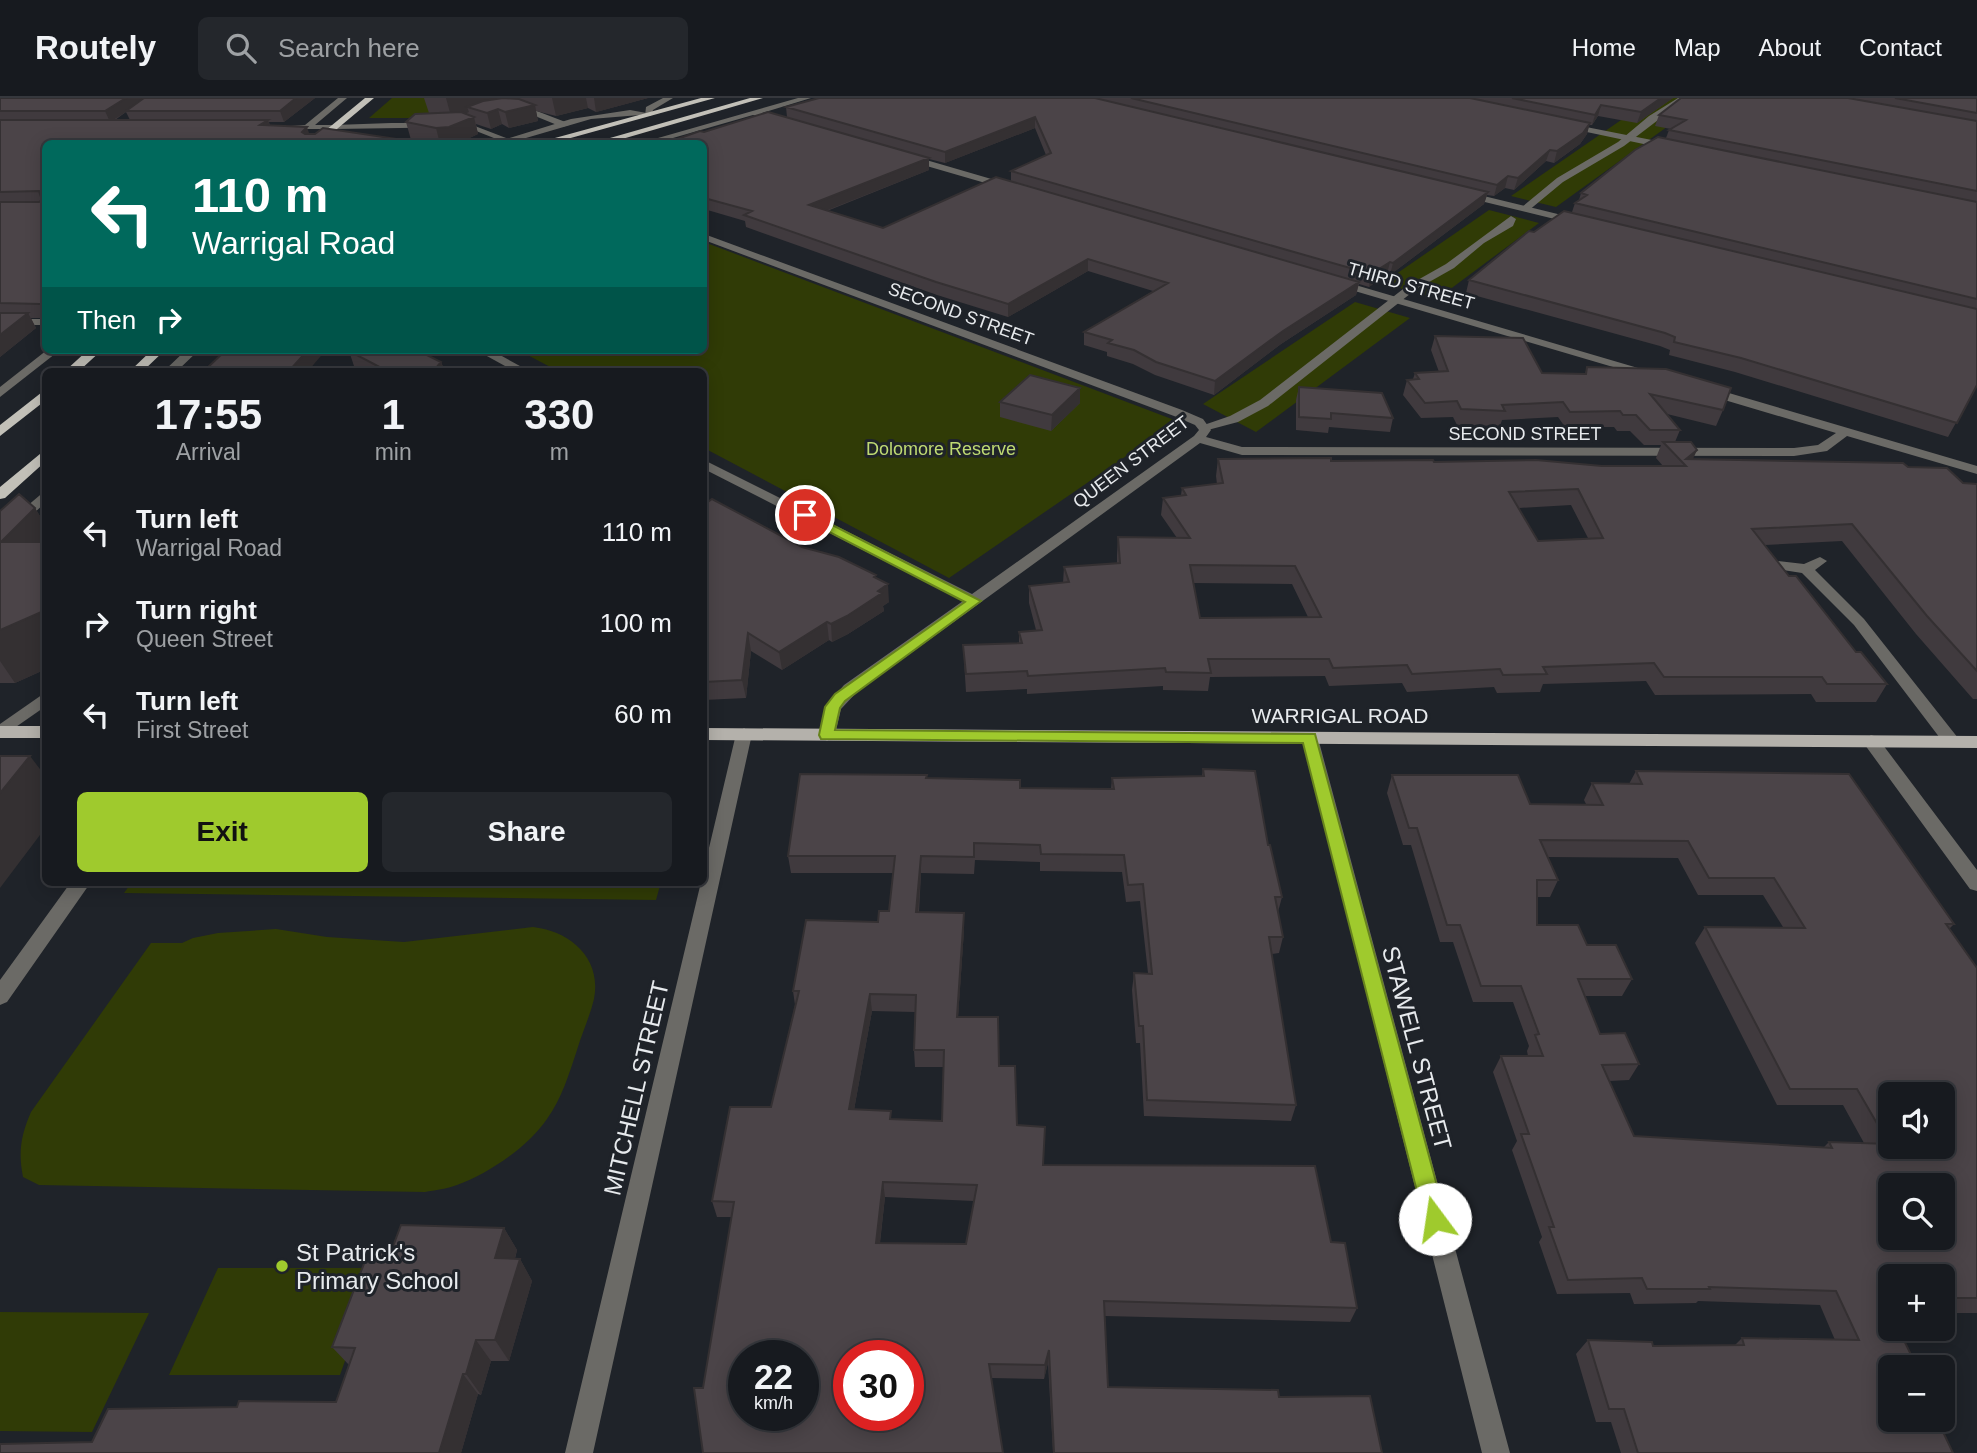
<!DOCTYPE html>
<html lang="en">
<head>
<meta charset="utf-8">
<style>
	body { margin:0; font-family:Arial,sans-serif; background:#24272c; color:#f1f3f6; height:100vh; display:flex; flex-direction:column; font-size:26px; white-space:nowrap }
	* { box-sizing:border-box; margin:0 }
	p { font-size:23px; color:#9ea1a4 }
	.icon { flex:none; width:38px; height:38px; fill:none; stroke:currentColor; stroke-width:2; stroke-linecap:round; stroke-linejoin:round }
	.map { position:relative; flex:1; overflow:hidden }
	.panel { position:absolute; left:42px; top:270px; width:665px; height:518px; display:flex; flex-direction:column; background:#171a1f; border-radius:10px; box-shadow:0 4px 18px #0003,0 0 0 2px #36383d }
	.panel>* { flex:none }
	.banner { position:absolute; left:42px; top:42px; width:665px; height:214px; border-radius:10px; box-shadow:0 4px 18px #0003,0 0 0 2px #36383d; background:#00695c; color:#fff; overflow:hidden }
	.tools { position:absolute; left:1878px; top:984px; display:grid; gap:14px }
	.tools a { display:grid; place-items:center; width:77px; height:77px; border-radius:10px; background:#171a1f; box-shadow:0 4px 18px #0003,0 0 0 2px #36383d; font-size:35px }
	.speed { position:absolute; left:728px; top:1242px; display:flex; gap:14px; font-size:35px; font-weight:700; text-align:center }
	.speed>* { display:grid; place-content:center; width:91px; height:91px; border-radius:50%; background:#171a1f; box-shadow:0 4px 18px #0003,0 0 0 2px #36383d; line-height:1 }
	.speed small { font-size:18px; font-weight:400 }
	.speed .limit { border:10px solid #d22; background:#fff; color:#111 }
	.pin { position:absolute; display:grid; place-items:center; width:60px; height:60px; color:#fff; margin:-30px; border:4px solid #fff; border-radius:50%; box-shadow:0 2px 7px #0007 }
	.me { position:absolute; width:77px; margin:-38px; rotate:346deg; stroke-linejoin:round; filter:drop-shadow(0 0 5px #0008) }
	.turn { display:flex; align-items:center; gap:24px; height:147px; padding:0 35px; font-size:32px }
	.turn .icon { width:91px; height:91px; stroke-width:2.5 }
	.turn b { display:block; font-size:49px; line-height:60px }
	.then { display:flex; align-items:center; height:66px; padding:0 35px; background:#0003; gap:14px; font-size:26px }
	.eta { display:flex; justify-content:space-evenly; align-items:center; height:119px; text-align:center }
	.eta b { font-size:42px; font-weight:800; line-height:49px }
	.cta { display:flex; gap:14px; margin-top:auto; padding:14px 35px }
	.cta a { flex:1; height:80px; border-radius:10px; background:#9fca2d; color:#111; font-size:28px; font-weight:800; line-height:80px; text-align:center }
	.cta a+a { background:#24272c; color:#f1f3f6 }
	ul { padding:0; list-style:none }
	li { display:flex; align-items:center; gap:21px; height:91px; padding:0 35px }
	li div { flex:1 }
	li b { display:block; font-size:26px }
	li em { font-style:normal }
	header { display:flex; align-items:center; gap:42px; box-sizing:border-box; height:98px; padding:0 35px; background:#171a1f; border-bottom:2px solid #36383d }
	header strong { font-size:33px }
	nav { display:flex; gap:38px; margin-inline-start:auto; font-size:24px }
	.search { width:490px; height:63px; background:#24272c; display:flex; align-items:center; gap:18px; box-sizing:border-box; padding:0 24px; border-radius:10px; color:#9ea1a4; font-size:26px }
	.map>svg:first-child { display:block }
</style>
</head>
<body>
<header>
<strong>Routely</strong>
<div class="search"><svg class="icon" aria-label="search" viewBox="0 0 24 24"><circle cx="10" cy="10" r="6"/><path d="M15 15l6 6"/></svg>Search here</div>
<nav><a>Home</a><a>Map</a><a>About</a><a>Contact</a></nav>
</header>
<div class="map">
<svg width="1977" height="1355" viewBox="0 0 1977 1355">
	<rect width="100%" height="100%" fill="#1f2329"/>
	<path fill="#303b06" d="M392 0H517L479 10 455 20H369Z
		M1653 0H1707L1556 109 1511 98Z
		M1489 112 1539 125 1437 201 1383 185Z
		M704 144 1177 323 949 480 704 350V273H558L518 252H704Z
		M1355 204 1410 220 1256 334 1203 306Z
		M132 784H661L656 802 124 795Z
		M533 829C570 833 602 860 594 901 590 918 582 935 577 952 569 976 562 1000 547 1021 528 1049 488 1076 457 1087 447 1091 435 1092 425 1094L39 1087 23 1079C18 1054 21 1037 31 1014L151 845H182L193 840 218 835 276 831 327 839 404 844Z
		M218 1170H378L340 1277H169Z
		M0 1214 149 1215 92 1334 0 1333Z"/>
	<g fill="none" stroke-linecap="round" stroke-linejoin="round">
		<path fill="#6b6a66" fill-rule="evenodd" d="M663 0H673L653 12 651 18H645L646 9Z
			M1678 0H1687L1624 48 1563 84 1528 113H1522V109L1557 80 1618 44 1649 18Z
			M516 5 568 25 569 27 562 29 513 9Z
			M391 25H467L511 42 504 44 466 29 335 31 331 29 335 27Z
			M1511 118 1516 121 1513 128 1484 145 1454 170 1415 192 1268 308 1238 324 1204 333 1198 329 1230 318 1260 302 1407 188 1446 166Z"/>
		<path fill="#6b6a66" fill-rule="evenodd" d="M338 0H347L315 27H335L338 31H280L276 29 305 27Z
			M798 0H811L762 15 784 21V25L753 17 652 46H637Z
			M630 12 652 16 591 21 505 46H490L571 21Z
			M1566 25 1672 46 1676 49 1672 52 1563 29Z
			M909 57 1012 87 1013 89 1006 91 906 62Z
			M1463 93 1582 122 1584 124 1579 127 1460 98 1458 96Z
			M704 136 1182 312 1203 321 1211 332 1206 339 1242 349 1794 350 1818 347 1836 335 1701 295V289L1705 288 1977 368V376L1847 338 1827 353 1794 358 1242 357 1200 345 856 595 841 611 835 637 827 643 819 637 825 609 844 587 963 503 704 371V362L972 496 1194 338 1199 332 1195 327 1174 318 704 142Z
			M1335 181 1655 275 1657 277 1647 279 1331 186V182Z
			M0 221H46V227H0Z
			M47 252H60L0 299V289Z
			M186 252H199L177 273H164Z
			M476 252H491L529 273H514Z
			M46 392V404L5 442 0 443V431Z
			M1820 459 1827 463 1815 472 1864 521 1958 640 1961 644 1958 648H1946L1854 527 1802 475 1770 470 1763 466 1770 462 1804 466Z
			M46 594V608L0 640V626Z
			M744 630 752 636 593 1355H565L701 784H704V771L736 636Z
			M1310 634 1318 640 1510 1355H1482L1302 640Z
			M1871 637 1877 639 1977 772V793L1970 791 1865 647 1863 643Z
			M71 784H91L7 904 0 907V882Z"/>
		<path fill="#b4b1ab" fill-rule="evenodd" d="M0 628H46V640H0Z
			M704 630 1977 638V650L704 642Z"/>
		<path fill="#c2c0b8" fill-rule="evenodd" d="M365 0H374L319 46H309Z
			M701 0H715L549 46H533Z
			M750 0H763L605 46H589Z
			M88 252H102L79 273H65Z
			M152 252H165L143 273H130Z
			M46 291V302L0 338V327Z
			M46 351V363L5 400 0 401V389Z"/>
	</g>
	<path fill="#403a3e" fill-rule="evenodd" d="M0 0H315L284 24H269L270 28 310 36 410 43 411 46H46V220H31L36 230 0 259ZM126 14 130 22H115Z
		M424 0H648L596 14 588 10 556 18 536 13 538 23 509 30 502 26 491 31 476 26 478 36 457 46H430L411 42 406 24 429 15Z
		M819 0H1673L1637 25 1598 18 1592 27H1589L1587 36 1580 46 1554 65 1546 63 1514 92 1505 90 1494 98 1487 97 1484 106 1390 177 1387 176 1369 189 1359 186 1356 197 1281 246 1214 297 1155 277 1133 266 1107 258V254L1084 247V234L1153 193 1088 173 1008 219 937 197 746 129 745 123 704 111V34L787 19 786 9ZM1035 30 1046 57 1011 73V84L883 130 827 113 929 72V61L945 65Z
		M1681 0H1977V287L1948 339 1735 274 1669 257 1670 252 1660 248 1466 195 1469 182 1534 134 1572 114 1575 105 1579 102 1581 95 1666 40 1669 32 1671 31 1655 28 1659 17Z
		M1435 238 1542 275 1585 276 1587 269 1723 312 1716 328 1667 316 1680 332 1675 344 1693 361 1908 369 1963 385 1977 386V601H1973L1916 536 1842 443 1765 447 1789 478 1856 554 1887 586 1876 604H1816L1811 596 1655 597 1646 583 1543 586 1540 594 1497 595 1494 589 1407 594 1402 585 1329 588 1325 578 1210 579 1208 593 1163 592V588L1027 596V591L966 594 963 547 1019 545V534L1036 532 1029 505V488L1063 485 1064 469 1117 465V457L1118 439 1177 440 1161 417 1163 400 1181 397 1182 390 1217 386 1216 378 1218 361 1434 364 1602 368H1663L1656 360 1661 347H1644L1630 333H1617L1614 329H1565L1558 319 1502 322 1500 328 1457 327 1453 319 1421 320 1403 297 1407 282 1413 281 1415 275 1439 274 1431 252ZM1571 407 1588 440 1538 443 1519 410ZM1193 485 1292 486 1308 519 1200 520Z
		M349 253 441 264 444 271 458 273H364L354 268Z
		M1299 289 1393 320 1390 334 1329 329 1328 335 1296 332V302Z
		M1000 304 1080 305 1051 333 1000 319Z
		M704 400 802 449 876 480 889 504 883 508 884 513 848 536 832 544 829 542 782 572 751 553 746 600 704 602Z
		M35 410 46 428V571L15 585H0V413Z
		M1203 671 1268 747 1282 799 1278 814 1283 839 1279 855 1272 856 1296 1007 1291 1023 1144 1018 1140 945H1136L1132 892 1134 875H1148L1140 803 1126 804 1122 774 1040 773V764L975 762 974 776 921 775 919 814 964 832 958 919 999 968 1017 1027 1043 1067 1331 1144 1357 1210 1350 1224 1105 1218 1108 1289 1279 1299 1382 1355H1053L1048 1265 1044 1281 991 1280 703 1290 732 1119H717L712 1103 771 1009 795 907 793 893 878 824 889 813 894 775H791L788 758 927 680 1020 690 1111 691 1112 680 1202 678ZM872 913 915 914 914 952 915 969H943L942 1023 892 1021 854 1012ZM885 1099 974 1103 966 1146 880 1145Z
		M1636 673 1954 826 1949 831 1977 870V1215H1942V1178H1890V1269L1953 1355H1621L1611 1324H1596L1576 1256 1588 1242 1653 1248 1735 1247 1742 1240 1835 1242 1820 1207 1698 1203 1696 1205 1634 1206 1630 1195 1557 1196 1539 1144 1542 1139 1512 1052 1517 1043 1493 974 1501 958H1528L1527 953 1529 948 1513 904H1473L1453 844H1440L1411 747H1403L1387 695 1392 677 1530 706H1586L1584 702 1592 685 1629 686ZM1548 759 1678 760 1698 797H1763L1783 829H1705L1695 845 1777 1007H1843L1864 1045 1829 1044 1824 1049 1634 1038 1609 983 1629 982 1639 966 1600 936 1585 898H1622L1632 881 1587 847 1537 827V799H1550L1558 782Z
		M504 1130 517 1152 515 1161H520L532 1183 509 1263H491L481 1297 478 1296 461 1355H0L92 1344 237 1309 336 1304 349 1267 332 1249 392 1151Z"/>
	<path fill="#343032" d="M126 0H150L126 13V14L110 24 105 13Z
		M296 0H315L284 24 280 13Z
		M446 0H508L467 9 469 14 452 22Z
		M552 0H586L588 10 556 18Z
		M594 0H648L596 14Z
		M1661 0H1673L1637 25 1641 14Z
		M535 7 538 23 509 30 505 14Z
		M1601 7 1598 18 1592 27 1595 17Z
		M498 11 502 26 491 31 487 15Z
		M474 19 478 36 457 46H440L436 30Z
		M1035 19V30L945 65V54Z
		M268 22 272 34 260 27Z
		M1590 25 1587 36 1580 46 1554 65 1557 53Z
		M307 29 311 41 302 34Z
		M1550 52 1546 63 1514 92 1518 80Z
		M929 60V72L810 119 809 107Z
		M1508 78 1505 90 1494 98 1497 87Z
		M1488 94 1484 106 1390 177 1393 165Z
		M1088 161V173L1008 219V206Z
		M1390 164 1387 176 1369 189 1371 176Z
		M1359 184 1356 197 1281 246 1214 297 1215 283 1283 233Z
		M46 202V215L40 206Z
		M28 215 36 230 0 259V237Z
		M308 252H326L308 273H289Z
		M441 264 444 273 436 270Z
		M1080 290V305L1051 333 1052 317Z
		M1697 352 1690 368 1686 361Z
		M35 410 46 428V472L1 444Z
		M888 486 889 504 883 508 884 513 848 536 832 544 831 526Z
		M46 512V571L15 585 0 563V532Z
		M827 524 829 542 782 572 779 554Z
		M748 535 751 553 746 600 742 582Z
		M30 658 46 679V729L0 790V695Z
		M921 758V775L917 831 916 814Z
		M964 815V832L957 936V919Z
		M870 896 872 913 851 1028 849 1011Z
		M883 1084 885 1099 878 1160 876 1145Z
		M504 1130 517 1152 509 1182 495 1160Z
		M520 1161 532 1183 509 1263 495 1242Z
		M476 1242 491 1263 481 1297 466 1276Z
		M1049 1252 1048 1265 1044 1281 1045 1267Z
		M463 1276 478 1296 461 1355H439Z"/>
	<path fill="#4b4448" stroke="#343032" stroke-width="2" fill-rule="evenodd" d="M0 0H126L105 13H0Z
		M144 0H296L280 13H126Z
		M503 0 519 1 535 7 505 14 498 11 487 15 467 9 483 3Z
		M819 0H1095L1488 94 1393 165 1390 164 1371 176 1011 73 1051 55 1035 19 945 54 786 9Z
		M1131 0H1470L1590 25 1583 35 1557 53 1550 52 1518 80 1508 78 1497 87Z
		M1512 0H1661L1641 14 1601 7 1595 17Z
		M1681 0H1848L1977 23V93L1669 32 1686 22 1659 17Z
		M1895 0H1977V15Z
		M461 14 474 19 449 29 436 30 406 24 415 16Z
		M768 14 929 60 809 107 883 130 996 79 1359 184 1283 233 1215 283 1156 264 1134 252 1108 245 1112 242 1084 234 1168 185 1088 161 1008 206 936 184 744 117 752 113 704 100V46H663L700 33 704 34Z
		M0 22H268L260 27 307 29 302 34 305 36H315L323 30 410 43 404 46H46V202L40 206 0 205V104H39L42 102 39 93 0 94Z
		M1658 39 1977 104V201L1575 105 1587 97 1581 95 1635 52Z
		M1564 113 1977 211V287L1957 325 1741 260 1674 244 1675 239 1665 235 1469 182 1529 133 1534 134Z
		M0 215H28L0 237Z
		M1435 238 1523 240 1542 275 1586 276 1587 269 1666 271 1731 290 1723 312 1650 296 1680 332H1650L1636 317H1623L1620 313 1570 314 1563 304 1502 307 1505 313 1461 311 1457 303 1425 305 1407 282 1419 281 1415 275 1448 273Z
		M226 252H308L289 273H204Z
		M352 252H417L441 264 436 270 458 273H387L349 253Z
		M1030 277 1080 290 1052 317 1000 304Z
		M1299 289 1382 295 1393 320 1331 315V321L1299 319Z
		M1663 344H1691L1697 352 1686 361 1903 365 1908 369 1947 370 1963 385 1977 386V573L1927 518 1852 426 1752 431 1789 478H1796L1856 554H1861L1887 586H1827L1822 579H1664L1654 565 1543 569 1547 576 1503 577 1500 571 1412 576 1407 567 1333 570 1329 561H1208L1211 575 1166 574 1165 570 1028 578 1027 573 966 576 963 547 1022 545 1019 534 1042 532 1029 488 1069 484 1064 469 1120 465 1118 439 1190 440 1163 400 1186 397 1182 390 1223 385 1218 361 1331 360V363L1433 362 1434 364 1536 362 1602 368H1686ZM1578 391 1603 440 1538 443 1509 394ZM1190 467 1295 468 1321 519 1200 520Z
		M19 396 35 410 1 444H46V512L0 532V413Z
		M704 400 709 403 712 401 802 449 839 459 876 477 874 479 888 486 878 493 882 495 847 518 831 526 827 524 779 554 748 535 742 582 704 584Z
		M0 658H30L0 695Z
		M1203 671 1255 673 1268 747H1270L1282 799H1275L1283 839H1269L1296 1007 1147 1002 1143 928H1139L1134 875 1152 876 1143 786 1128 787 1124 757 1041 756 1040 747 974 745V759L921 758 916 814 964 815 957 919H998L999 968H1015L1017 1027 1045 1029 1043 1067 1315 1068 1331 1144 1345 1145 1357 1210 1104 1203 1108 1289 1278 1292 1279 1299 1370 1298 1382 1355H1054L1049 1252 1045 1267 989 1266 1003 1355H703L694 1290H703L734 1104 712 1103 730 1009H771L799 893H793L806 822 878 824 879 813H889L895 758H788L800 676 927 677 926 680 1020 682V690L1114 691 1112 680 1204 678ZM870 896 916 897 914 952H944L942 1023 890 1021 891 1013 849 1011ZM883 1084 977 1087 966 1146 876 1145ZM744 1258H803V1318H744ZM849 1258H908V1318H849Z
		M1636 673 1849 676 1954 826H1946L1977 870V1200H1942V1178H1890V1200H1883L1890 1214V1230H1898L1917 1269H1890V1321H1937L1953 1355H1638L1624 1311H1609L1588 1242 1652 1244 1653 1248 1744 1247 1742 1240 1859 1242 1836 1193 1709 1189 1710 1191H1647L1642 1180 1568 1182 1549 1129H1554L1521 1036H1529L1501 958H1543L1535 937 1539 936 1521 888H1481L1460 827H1447L1417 730H1409L1392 677H1518L1530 706 1603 707 1592 685 1642 686ZM1540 742 1688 743 1709 780H1774L1805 830 1705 829 1790 991H1857L1889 1046 1829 1044 1832 1050 1634 1038 1602 967 1639 966 1625 935 1600 936 1578 881H1632L1616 847H1587L1578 827H1537V782H1558ZM1890 996H1942V1048H1890ZM1890 1087H1942V1139H1890Z
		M401 1127 504 1130 495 1160 520 1161 495 1242H476L466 1276H463L439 1355H0V1346L92 1344 108 1311 237 1309 239 1303 336 1304 355 1250 332 1249 370 1150 392 1151Z"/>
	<path fill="#9fca2d" stroke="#67831d" stroke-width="2" d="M805 413 981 503 845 603 840 610 835 632 1315 636 1446 1121 1443 1128 1435 1131 1427 1128 1424 1121 1303 645 821 641 819 637 825 609 835 596 965 504 800 419V414Z"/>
	<circle fill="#9fca2d" stroke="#1f2329" stroke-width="2.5" cx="282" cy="1168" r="7"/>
	<g text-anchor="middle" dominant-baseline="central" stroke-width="6" stroke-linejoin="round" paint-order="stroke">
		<g font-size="18" fill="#e7eaed" stroke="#1f2329">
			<text transform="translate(1411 188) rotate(16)">THIRD STREET</text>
			<text transform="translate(961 216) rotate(20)">SECOND STREET</text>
			<text x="1525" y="336">SECOND STREET</text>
			<text transform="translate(1131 364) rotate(-37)">QUEEN STREET</text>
		</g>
		<g font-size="18" fill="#bfda73" stroke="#1f2329">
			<text x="941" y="351">Dolomore Reserve</text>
		</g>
		<g font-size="21" fill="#e7eaed" stroke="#1f2329">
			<text x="1340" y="617">WARRIGAL ROAD</text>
		</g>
		<g font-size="24" fill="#e7eaed" stroke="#1f2329">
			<text transform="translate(1417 950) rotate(75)">STAWELL STREET</text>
			<text transform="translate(636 990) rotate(-77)">MITCHELL STREET</text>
		</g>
		<g font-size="24" fill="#e7eaed" stroke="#1f2329" text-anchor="start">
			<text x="296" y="1154">St Patrick's<tspan x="296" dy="28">Primary School</tspan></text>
		</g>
	</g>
</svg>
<div class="tools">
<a><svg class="icon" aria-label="sound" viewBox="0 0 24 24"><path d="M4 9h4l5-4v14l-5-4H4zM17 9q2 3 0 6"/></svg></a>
<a><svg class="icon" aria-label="search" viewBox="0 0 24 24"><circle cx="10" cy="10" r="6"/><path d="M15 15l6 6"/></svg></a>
<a>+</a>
<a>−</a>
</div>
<div class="speed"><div>22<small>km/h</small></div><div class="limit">30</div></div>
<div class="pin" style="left:805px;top:417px;background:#d93025"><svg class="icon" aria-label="arrive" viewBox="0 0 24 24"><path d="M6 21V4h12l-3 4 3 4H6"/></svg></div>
<svg class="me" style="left:1435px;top:1121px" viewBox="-20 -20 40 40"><circle r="19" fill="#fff"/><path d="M0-13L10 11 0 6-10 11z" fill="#9fca2d"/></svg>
<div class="banner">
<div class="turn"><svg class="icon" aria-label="left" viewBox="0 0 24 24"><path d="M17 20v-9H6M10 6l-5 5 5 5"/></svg><div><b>110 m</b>Warrigal Road</div></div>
<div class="then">Then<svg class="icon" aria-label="right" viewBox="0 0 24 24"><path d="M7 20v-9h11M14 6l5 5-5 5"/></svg></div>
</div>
<section class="panel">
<div class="eta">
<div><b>17:55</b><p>Arrival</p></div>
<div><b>1</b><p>min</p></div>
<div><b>330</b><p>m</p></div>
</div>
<ul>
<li><svg class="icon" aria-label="left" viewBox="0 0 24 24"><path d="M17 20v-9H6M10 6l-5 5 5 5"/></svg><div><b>Turn left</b><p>Warrigal Road</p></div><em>110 m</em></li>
<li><svg class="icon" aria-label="right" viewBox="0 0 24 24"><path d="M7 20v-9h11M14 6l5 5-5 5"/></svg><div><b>Turn right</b><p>Queen Street</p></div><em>100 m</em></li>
<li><svg class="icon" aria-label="left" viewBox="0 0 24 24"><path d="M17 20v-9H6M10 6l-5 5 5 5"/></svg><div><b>Turn left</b><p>First Street</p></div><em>60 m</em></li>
</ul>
<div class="cta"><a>Exit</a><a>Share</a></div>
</section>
</div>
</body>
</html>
